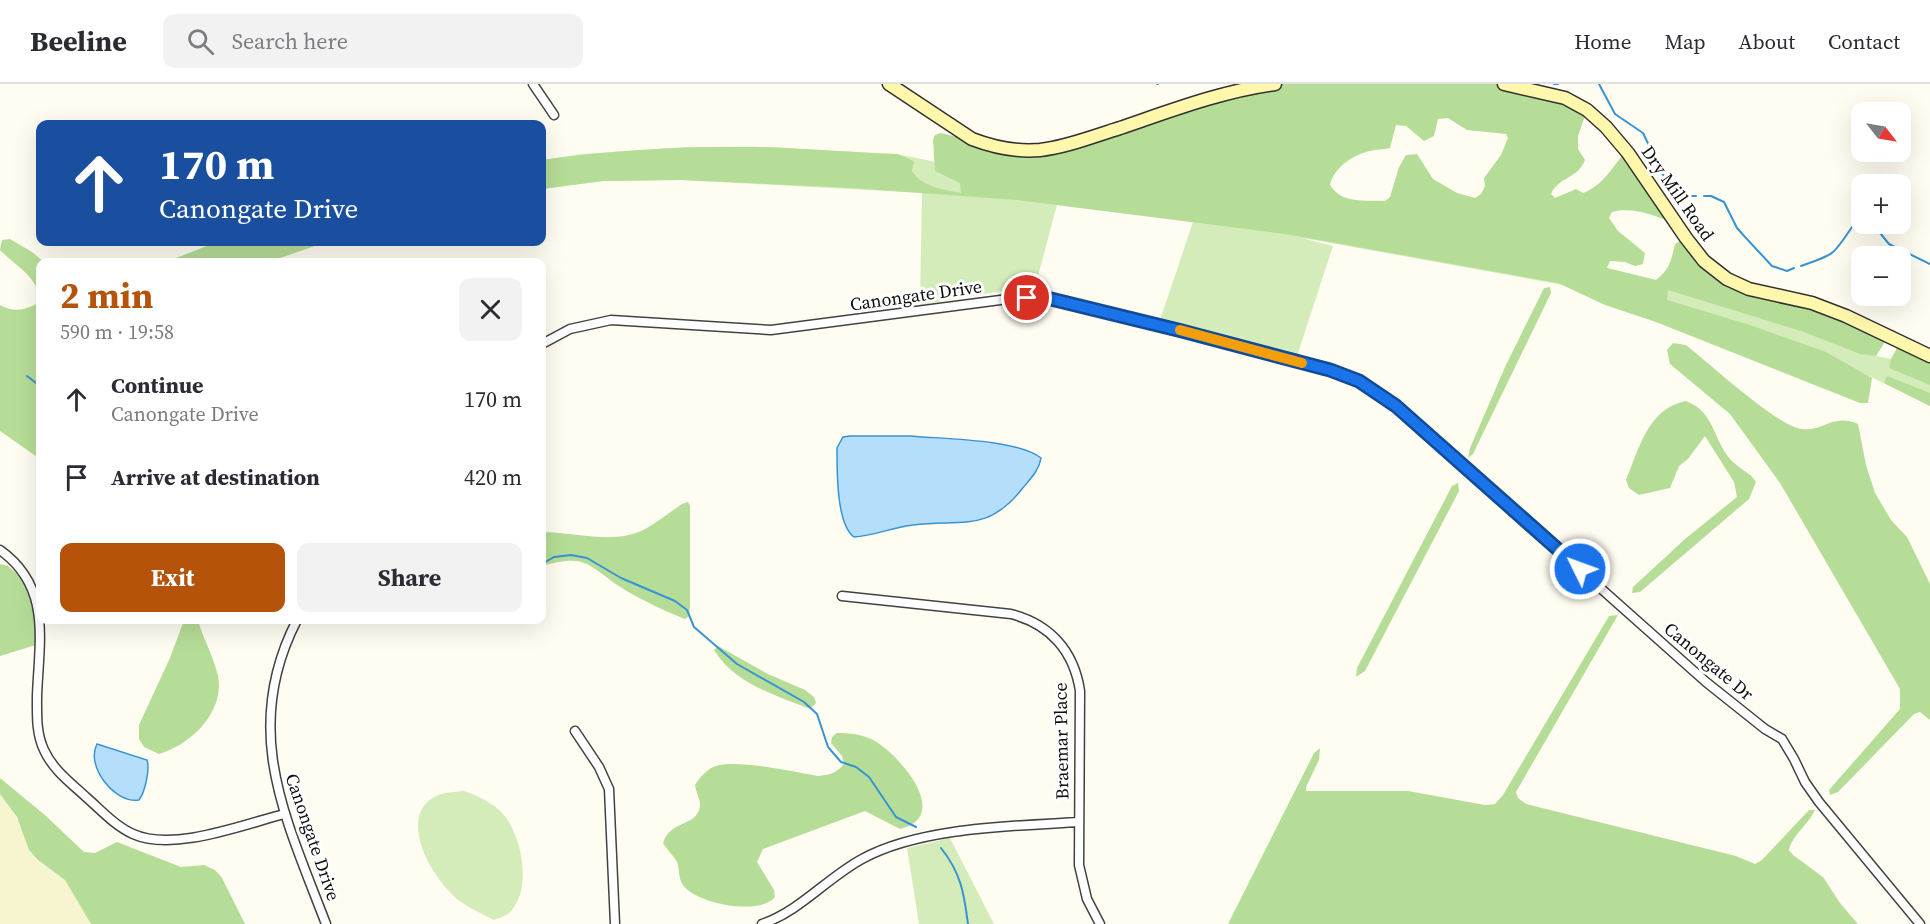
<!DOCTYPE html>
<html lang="en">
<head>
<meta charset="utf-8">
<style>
	body { margin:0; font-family:"Source Serif 4",serif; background:#f2f2f3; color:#2b2b33; height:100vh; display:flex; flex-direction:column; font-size:22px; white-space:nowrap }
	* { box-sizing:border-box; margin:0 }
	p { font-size:20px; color:#7c7c81 }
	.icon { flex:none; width:33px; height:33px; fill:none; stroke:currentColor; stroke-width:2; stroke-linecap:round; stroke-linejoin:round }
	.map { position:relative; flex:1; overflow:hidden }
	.side { position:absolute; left:36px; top:174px; width:510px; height:366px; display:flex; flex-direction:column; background:#fff; border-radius:12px; box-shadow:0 6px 24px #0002 }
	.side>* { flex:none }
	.guide { position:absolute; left:36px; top:36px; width:510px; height:126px; border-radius:12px; box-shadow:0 6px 24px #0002; background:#1a4fa0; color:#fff; overflow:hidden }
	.needle { width:39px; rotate:121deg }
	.tools { position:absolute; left:1851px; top:18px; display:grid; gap:12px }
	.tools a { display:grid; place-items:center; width:60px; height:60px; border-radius:12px; background:#fff; box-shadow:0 6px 24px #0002; font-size:30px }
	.pin { position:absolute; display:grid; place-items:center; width:51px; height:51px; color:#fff; margin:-26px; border:3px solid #fff; border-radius:50%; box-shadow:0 2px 6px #0007 }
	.me { position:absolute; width:66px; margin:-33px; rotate:312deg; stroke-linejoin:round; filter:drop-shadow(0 0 4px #0008) }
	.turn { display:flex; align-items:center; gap:21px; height:126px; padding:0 24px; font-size:27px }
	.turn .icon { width:78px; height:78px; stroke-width:2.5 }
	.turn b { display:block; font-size:42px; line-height:51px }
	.round { display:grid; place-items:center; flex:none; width:63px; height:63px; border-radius:12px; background:#f2f2f3 }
	.overview { display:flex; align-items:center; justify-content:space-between; height:102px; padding:0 24px }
	h1 { font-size:36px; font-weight:700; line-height:45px; color:#b45309 }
	.action { display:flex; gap:12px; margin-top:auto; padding:12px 24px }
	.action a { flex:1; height:69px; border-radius:12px; background:#b45309; color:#fff; font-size:24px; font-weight:700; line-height:69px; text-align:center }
	.action a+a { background:#f2f2f3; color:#2b2b33 }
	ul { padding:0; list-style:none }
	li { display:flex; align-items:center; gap:18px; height:78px; padding:0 24px }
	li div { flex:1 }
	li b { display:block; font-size:22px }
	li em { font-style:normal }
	header { display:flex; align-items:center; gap:36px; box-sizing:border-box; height:84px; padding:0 30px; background:#fff; border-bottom:2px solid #e1e1e2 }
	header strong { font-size:28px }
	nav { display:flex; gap:33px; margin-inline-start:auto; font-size:21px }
	.search { width:420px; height:54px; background:#f2f2f3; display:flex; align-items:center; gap:15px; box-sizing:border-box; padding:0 21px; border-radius:12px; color:#7c7c81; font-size:22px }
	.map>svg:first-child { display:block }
</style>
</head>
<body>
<header>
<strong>Beeline</strong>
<div class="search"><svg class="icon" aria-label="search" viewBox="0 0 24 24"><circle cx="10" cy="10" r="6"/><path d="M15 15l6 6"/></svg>Search here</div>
<nav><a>Home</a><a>Map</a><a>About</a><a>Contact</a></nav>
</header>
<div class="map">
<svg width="1930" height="840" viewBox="0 0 1930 840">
	<rect width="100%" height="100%" fill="#fffdf1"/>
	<path fill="#f7f4d0" d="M0 710 9 720 38 776 65 796 91 840H0Z"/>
	<path fill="#d3ecb9" d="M686 63H763L897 70 990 89 1390 132 1656 196 1876 272 1891 275 1910 269 1930 279V322L1855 285 1640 215 1298 153 1333 162 1296 275 1160 236 1193 138 1057 121 1034 207H1001L920 221 922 109 681 96 603 97 542 105V76L582 70Z
		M464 707C481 713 499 721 509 738 523 762 531 806 510 828 506 832 499 834 494 836 483 830 471 825 461 818 434 799 391 728 441 710 447 708 457 708 464 707Z
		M950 754 994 840H919L907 764Z"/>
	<path fill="#b6dd97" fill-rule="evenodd" d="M1275 0H1504L1587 26 1578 52V65L1585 76C1577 96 1559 92 1551 110L1555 114 1576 105 1583 109C1604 101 1612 83 1626 67L1676 141C1659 132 1631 122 1612 128L1609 134 1618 147 1645 169 1643 180 1635 182 1625 178 1610 177 1607 184 1656 196C1670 185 1671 177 1675 160L1686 154 1719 189 1888 253 1876 272 1860 270 1804 248 1668 206 1667 216 1750 241 1826 268 1872 294 1868 319H1860L1656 238 1605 221 1558 199 1285 150 1017 116 853 104 681 96 603 97 542 105V76C614 66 687 62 760 63 806 64 851 69 897 70L914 77 912 87C922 103 944 106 961 109L960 99 935 87 933 56 935 51 941 49 985 60 1040 66ZM1448 34 1467 46 1506 50 1508 54 1501 71 1484 94 1485 102 1481 110 1475 114 1457 109 1433 95 1417 70 1406 71 1399 83 1390 113 1385 117C1364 116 1342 120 1330 101 1334 83 1353 71 1370 67 1377 65 1383 66 1390 64L1396 41 1406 42 1424 57 1434 52 1438 35Z
		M10 155 32 168 44 178H40V282L36 286 40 291V375L0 347V221C13 229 28 226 39 218 40 193 15 182 0 166L2 156Z
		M217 158H326L269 178H166Z
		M1550 203 1551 209 1473 370 1468 374 1470 364 1505 283 1544 204Z
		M1673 259 1686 261C1709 279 1776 341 1801 345 1824 348 1832 329 1858 340L1866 381 1875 409 1891 436 1907 453 1930 500V636L1920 628 1914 630 1838 708 1830 711 1829 706 1900 625V605L1780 399 1730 330 1670 280 1667 266Z
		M1898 262 1930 275V301L1889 284 1891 275Z
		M1887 292 1930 309V322L1884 299Z
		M1686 317C1716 329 1712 355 1731 376 1739 385 1750 388 1756 398L1749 415 1640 508 1632 509 1633 503 1685 455 1737 413 1734 398 1705 352 1688 375 1679 382 1670 404 1639 411 1629 404 1626 396C1639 365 1648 324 1686 317Z
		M1458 399 1459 407 1365 587 1356 593 1357 584 1452 402Z
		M688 418 690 422V523L689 532 685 535C669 529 637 514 622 504 587 481 587 469 542 482V448C576 448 615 462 647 444 659 437 670 428 682 420Z
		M0 480 8 482 33 504 39 560 0 572Z
		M1618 531 1516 708 1518 714 1526 720 1736 772 1755 780 1762 776 1809 726H1815C1809 740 1792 751 1789 766L1793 771 1823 793 1840 819 1858 840H1228L1314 669 1320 664 1319 676 1306 703V707H1408L1485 721 1495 720 1503 711 1609 532Z
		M184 536H198C203 555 214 573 218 592 225 629 190 661 159 670L144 663 139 655V641L170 574Z
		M718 562 768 590 805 606 814 613 816 619 810 625C775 611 735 600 714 566Z
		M837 649C849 649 862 650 873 656 899 670 953 732 900 745L865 727 763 765 757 778 774 806 775 813C760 832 696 820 683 801 678 795 680 785 677 778 674 772 667 766 663 759 671 734 700 744 700 719 699 714 696 707 695 701 700 693 707 685 716 682 736 675 795 688 818 692 829 691 837 689 844 680L842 672 831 659 832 653Z
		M0 694 46 732 84 768 95 769 117 758 181 783 204 781 215 786 222 794 245 840H91L65 796 38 776 29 766 17 733 0 710Z"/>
	<path fill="#b4def9" stroke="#3893d3" stroke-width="1.5" d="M910 352C942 355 1017 355 1041 374 1039 387 1030 395 1022 405 987 449 962 435 913 441 893 443 874 452 854 453 836 440 837 385 837 364L843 353 850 352Z
		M97 660 147 676C150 686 145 708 139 716 115 720 85 682 97 660Z"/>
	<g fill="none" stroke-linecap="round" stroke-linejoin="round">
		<path stroke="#3893d3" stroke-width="2" d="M1157 0H1158
			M1554 0H1558
			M1599 0 1615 30 1643 49 1667 99 1687 112H1696
			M1704 112H1711L1724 118 1737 144 1745 153 1772 182 1787 187 1794 184
			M1801 182C1834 170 1832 173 1852 143L1861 142 1876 144 1889 160 1930 180
			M27 292 40 302
			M542 480 554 473 571 471 587 474 621 494 675 517 687 526 694 543 737 580 804 618 817 630 828 663 841 678 856 683 869 693 896 733 916 743
			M941 764C961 789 964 809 968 840"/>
		<defs>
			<path id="street" d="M533 0 554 31
				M542 260 570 245 611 236 771 246 1008 215H1051L1178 246 1339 289 1369 302 1388 315 1706 598 1765 645 1782 655 1794 675 1805 698 1819 718 1920 840
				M0 466C52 503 39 557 37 612 37 631 36 649 44 666 53 686 71 699 86 713 101 726 115 742 133 750 173 768 242 741 284 730
				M842 512 1011 530C1050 540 1074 567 1080 607L1079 781 1087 815 1100 840
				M297 536C240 646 286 735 326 840
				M575 647 599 683 609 705 615 840
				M762 840C800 827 827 794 862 775 920 743 1014 742 1079 738"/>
			<path id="secondary" d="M889 0 972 55C993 63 1017 68 1040 66 1067 63 1094 52 1120 44 1170 27 1222 7 1275 0
				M1504 0 1565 14 1587 26 1606 43 1628 69 1686 154 1704 177 1727 195 1749 205 1812 219 1846 232 1930 272"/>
		</defs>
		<use href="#street" stroke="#424242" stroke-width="11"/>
		<use href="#secondary" stroke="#313131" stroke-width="15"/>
		<use href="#street" stroke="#fff" stroke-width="8"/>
		<use href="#secondary" stroke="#fff7ac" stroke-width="12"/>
	</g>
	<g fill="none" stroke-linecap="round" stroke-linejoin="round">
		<defs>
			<path id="route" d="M1027 214 1051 215 1178 246 1330 286 1359 297 1396 322 1580 485"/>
		</defs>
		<use href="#route" stroke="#114b97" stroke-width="15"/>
		<use href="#route" stroke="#1a73e8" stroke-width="10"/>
		<path stroke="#f59e0b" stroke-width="10" d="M1180 246 1302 279"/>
	</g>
	<g text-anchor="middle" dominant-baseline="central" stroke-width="6" stroke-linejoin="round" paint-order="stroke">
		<g font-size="18" fill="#0f0f0f" stroke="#fff">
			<text transform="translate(1678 109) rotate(55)">Dry Mill Road</text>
			<text transform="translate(916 211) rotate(-8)">Canongate Drive</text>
			<text transform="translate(1709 577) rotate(40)">Canongate Dr</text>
			<text transform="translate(1061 657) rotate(-91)">Braemar Place</text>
			<text transform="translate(313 753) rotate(71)">Canongate Drive</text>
		</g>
	</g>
</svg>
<div class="tools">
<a><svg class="needle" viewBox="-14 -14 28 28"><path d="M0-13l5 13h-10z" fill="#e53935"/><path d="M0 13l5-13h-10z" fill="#7c7c81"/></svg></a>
<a>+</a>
<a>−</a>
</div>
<div class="pin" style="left:1027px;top:214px;background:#d93025"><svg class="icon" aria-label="arrive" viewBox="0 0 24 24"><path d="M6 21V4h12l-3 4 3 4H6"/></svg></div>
<svg class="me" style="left:1580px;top:485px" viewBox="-20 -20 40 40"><circle r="17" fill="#1a73e8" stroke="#fff" stroke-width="3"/><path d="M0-11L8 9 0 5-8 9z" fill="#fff"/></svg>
<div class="guide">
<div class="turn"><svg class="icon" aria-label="ahead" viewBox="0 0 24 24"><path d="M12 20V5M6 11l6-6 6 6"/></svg><div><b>170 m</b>Canongate Drive</div></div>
</div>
<section class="side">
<div class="overview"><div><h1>2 min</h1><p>590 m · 19:58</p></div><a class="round"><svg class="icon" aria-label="close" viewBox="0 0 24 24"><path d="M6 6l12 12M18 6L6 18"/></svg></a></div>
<ul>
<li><svg class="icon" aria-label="ahead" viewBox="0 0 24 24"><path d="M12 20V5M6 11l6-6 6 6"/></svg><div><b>Continue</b><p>Canongate Drive</p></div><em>170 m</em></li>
<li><svg class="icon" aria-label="arrive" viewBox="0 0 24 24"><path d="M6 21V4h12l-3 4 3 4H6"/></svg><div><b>Arrive at destination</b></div><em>420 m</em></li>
</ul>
<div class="action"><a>Exit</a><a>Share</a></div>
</section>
</div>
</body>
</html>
